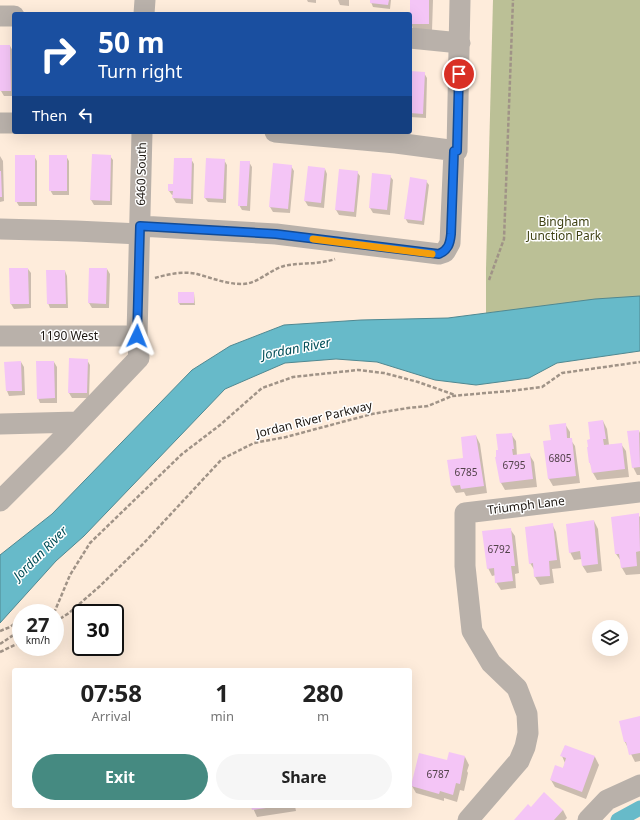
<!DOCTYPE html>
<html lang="en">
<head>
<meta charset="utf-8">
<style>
	body { margin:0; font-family:"Noto Sans",sans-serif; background:#f6f6f6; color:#222; height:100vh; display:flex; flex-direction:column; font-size:15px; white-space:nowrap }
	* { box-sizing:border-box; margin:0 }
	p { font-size:13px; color:#767676 }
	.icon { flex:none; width:22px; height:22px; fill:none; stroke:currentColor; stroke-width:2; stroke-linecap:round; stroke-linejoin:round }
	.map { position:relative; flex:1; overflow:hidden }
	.sheet { position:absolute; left:12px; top:668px; width:400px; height:140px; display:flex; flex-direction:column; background:#fff; border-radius:4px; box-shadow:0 4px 16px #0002 }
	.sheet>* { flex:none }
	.top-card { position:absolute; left:12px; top:12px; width:400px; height:122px; border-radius:4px; box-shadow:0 4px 16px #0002; background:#1a4fa0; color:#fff; overflow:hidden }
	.tools { position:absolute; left:592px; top:620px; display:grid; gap:8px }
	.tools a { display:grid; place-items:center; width:36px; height:36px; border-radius:50%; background:#fff; box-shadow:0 4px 16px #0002; font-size:20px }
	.speed { position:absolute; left:12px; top:604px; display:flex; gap:8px; font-size:20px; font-weight:700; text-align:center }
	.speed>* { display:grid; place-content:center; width:52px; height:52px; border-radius:50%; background:#fff; box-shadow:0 4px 16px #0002; line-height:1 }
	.speed small { font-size:10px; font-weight:400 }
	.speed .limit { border:2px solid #111; border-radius:6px; background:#fff; color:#111 }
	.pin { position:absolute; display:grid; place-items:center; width:34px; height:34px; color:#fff; margin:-17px; border:2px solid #fff; border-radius:50%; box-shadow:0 1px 4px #0007 }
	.me { position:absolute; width:44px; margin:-22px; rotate:2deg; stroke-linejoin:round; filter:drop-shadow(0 0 3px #0008) }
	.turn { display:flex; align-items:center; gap:14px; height:84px; padding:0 20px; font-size:18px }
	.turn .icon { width:52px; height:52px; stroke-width:2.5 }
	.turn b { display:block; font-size:28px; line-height:34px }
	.then { display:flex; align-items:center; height:38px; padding:0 20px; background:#0003; gap:8px; font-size:15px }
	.eta { display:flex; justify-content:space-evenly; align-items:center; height:68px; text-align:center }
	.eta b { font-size:24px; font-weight:700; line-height:28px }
	.action { display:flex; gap:8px; margin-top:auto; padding:8px 20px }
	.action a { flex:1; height:46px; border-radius:24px; background:#458a81; color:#fff; font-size:16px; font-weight:700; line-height:46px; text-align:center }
	.action a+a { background:#f6f6f6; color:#222 }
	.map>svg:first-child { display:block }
</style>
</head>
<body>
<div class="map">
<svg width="640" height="820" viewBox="0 0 640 820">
	<rect width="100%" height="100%" fill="#feecdb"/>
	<path fill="#bbc096" d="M493 0H640V299L486 313V269Z"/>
	<path fill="#67bac9" stroke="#508891" d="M640 296V351L557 363 529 378 476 385 435 380 377 362 336 359 285 363 225 389 84 536 56 561 0 623V555L52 514 192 370 230 346 284 325 361 320 448 318 595 299Z"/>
	<path fill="#0003" d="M307 0H316V3L308 2Z
		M338 0H349V6L340 5Z
		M371 0H391L390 9 373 7 371 2Z
		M411 0H433L432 31H415L410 23Z
		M0 46H10L13 51 14 96H4L1 91Z
		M410 72 424 73 427 78 426 118 410 117Z
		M0 156 3 161 4 201 0 202Z
		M34 156 37 161V206H19L16 201Z
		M66 156 69 161V195H53L50 190Z
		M110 156 113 160 112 205H94L91 200Z
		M191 159 194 164 193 204 176 203 173 198V195H172L169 191Z
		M224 160 227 165 226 203 208 202 205 198Z
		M249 162 252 167 250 211 242 210 239 205Z
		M291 166 294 171 290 213 273 212 270 207Z
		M325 169 327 174 324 208 308 206 305 201Z
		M357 172 360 176 356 217 339 215 336 210Z
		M373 174 390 176 393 180 390 215 373 213 370 208Z
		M426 181 429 185 424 225 408 223 405 218Z
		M28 269 31 273V308L14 309 11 304Z
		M107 269 110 274 109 308H92L89 303Z
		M65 271 67 276 68 308H50L48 303Z
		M194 293 195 305H180L179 303Z
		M87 360 90 365 89 398H72L69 393Z
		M21 362 24 367 25 395 9 396 7 391Z
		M54 362 57 367V403H40L38 398Z
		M603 421 607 429 609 445 621 444 626 451 629 477 597 480 593 473 592 467 590 463 591 440Z
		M565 424 570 432V439L575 446 580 483 553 486 549 479 552 441Z
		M639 431 640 433V475H637L633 467Z
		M511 434 516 441 517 456 529 454 534 462 537 487 505 490 501 483 496 458 499 450Z
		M476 436 480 444 487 493 466 496 464 492 456 493 452 486 449 461 464 459Z
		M638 515 640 517V574L626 575 622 568 621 561 616 554Z
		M594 521 598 529 602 571 587 573 582 565V559L574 560 570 552Z
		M552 524 556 532 561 568 552 569 554 583 540 585 535 577V571L530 563Z
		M510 529 515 536 519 573 515 574 516 588 501 590 496 582V575L492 576 488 568Z
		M640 717V761L635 762 625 742Z
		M565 746 595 757 599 765 586 799 555 787 551 780 563 769 565 763 562 756Z
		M465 757 469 765 467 771 468 773 464 791 460 790 457 802 444 798V801L416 793 412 786 447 761Z
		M252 806H295L296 811 257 817Z
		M531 808 563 810 567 818 565 820H515Z"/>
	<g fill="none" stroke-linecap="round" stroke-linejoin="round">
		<path stroke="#67bac9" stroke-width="15" d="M618 820 640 808"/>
	</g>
	<path fill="#f4c5f6" d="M370 0H389L388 5 370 3Z
		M410 0H429V24H410Z
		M0 45H10L11 91H0Z
		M410 71 425 72 423 114 410 113Z
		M92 154 111 155 110 201 90 200Z
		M15 155H35V202H15Z
		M49 155H67V191H49Z
		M174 158H192L191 199 172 198 173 191H168V184H173Z
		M206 158 225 159 223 199 204 198Z
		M240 161H250L247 206H238Z
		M273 163 292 165 288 209 269 207Z
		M308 166 325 168 321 203 304 201Z
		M339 169 358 171 354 212 335 210Z
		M0 171H1L2 197H0Z
		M372 173 391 175 387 210 369 208Z
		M410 177 427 180 422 221 404 219Z
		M9 268H28L29 304H10Z
		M89 268H107L106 304 88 303Z
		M46 270H65L66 304H47Z
		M178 292H194V303H178Z
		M69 358 88 359 87 393H68Z
		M21 361 22 391H6L4 362Z
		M36 361H54L55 398 37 399Z
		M603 420 606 439H603L604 445 622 443 625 469 592 473 590 463H589L587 447H588L587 440 590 439 588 422Z
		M566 423 567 438H572L576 476 548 479 543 441 551 440 549 425Z
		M639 430 640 467 632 468 627 431Z
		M512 433 514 449H512L513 455 530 453 533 479 500 483 495 457H496V450H498L496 434Z
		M476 435 484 486 461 489 460 485 451 486 447 460 463 458 461 437Z
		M639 513 640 551 636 552 637 566 621 568 619 554H615L611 517Z
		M594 520 598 564 582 566 580 551 569 553 566 524Z
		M553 523 557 560 549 561 550 576 534 577 533 563 529 564 525 527Z
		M511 528 515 566H511L513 581 495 583 494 568 487 569 482 531Z
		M640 716V753L629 755 626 742H624L619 721Z
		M565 745 595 756 582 792 550 780 555 765 563 768 566 758 560 756Z
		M449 752 465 756 460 784 456 783 453 795 440 791 439 794 411 786 419 753 447 760Z
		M544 792 563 810 554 820H514L528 804 531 807Z
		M251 806H273V807L252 810Z"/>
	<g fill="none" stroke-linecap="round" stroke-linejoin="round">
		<path stroke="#a09387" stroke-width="2.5" stroke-dasharray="4 2" stroke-linecap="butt" d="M155 278C168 274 184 271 197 274 212 278 226 284 242 284 258 284 269 270 284 266 301 262 318 265 335 259
			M489 280 504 239 513 0
			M54 613 70 575 90 543 182 454 220 425 262 388 293 377 358 370 384 373 418 382 455 395
			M55 622 69 613 100 586 143 544 222 459 254 443 286 437 372 414 408 408 428 406 452 396 509 391 542 387 562 373 640 362
			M0 631 10 627 21 619
			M0 644 21 630
			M0 652 21 642"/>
		<path stroke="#b9b1aa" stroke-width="21" d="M144 14 145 0
			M0 16H14
			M410 38 460 43
			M0 123H14
			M275 132 396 143 457 151 460 0
			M140 226 276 234 439 254 445 252 450 243 454 151
			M0 229 76 231 140 234
			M0 336H137
			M0 424 78 422
			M0 501 59 442 139 358 137 336 142 132
			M468 820 519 761 525 747 528 733 527 714 517 688 491 663 472 631 465 566V513L640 492
			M588 820 607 800 640 785"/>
	</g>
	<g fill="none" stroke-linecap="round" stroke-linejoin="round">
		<defs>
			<path id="route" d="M137 336 140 226 276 234 439 254C448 250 450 244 451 234L454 151H457L459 74"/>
		</defs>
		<use href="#route" stroke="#114b97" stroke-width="10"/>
		<use href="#route" stroke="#1a73e8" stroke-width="7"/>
		<path stroke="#f59e0b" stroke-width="7" d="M313 239 432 254"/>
	</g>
	<g text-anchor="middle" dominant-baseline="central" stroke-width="3" stroke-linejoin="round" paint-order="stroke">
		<g font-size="10" fill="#514149">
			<text x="560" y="458">6805</text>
			<text x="514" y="465">6795</text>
			<text x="466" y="472">6785</text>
			<text x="499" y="549">6792</text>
			<text x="438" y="774">6787</text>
		</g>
		<g font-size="12" fill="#1b150f" stroke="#fff">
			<text transform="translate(141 174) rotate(-89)">6460 South</text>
			<text x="69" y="335">1190 West</text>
			<text transform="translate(314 419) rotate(-14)">Jordan River Parkway</text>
			<text transform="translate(526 505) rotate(-7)">Triumph Lane</text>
		</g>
		<g font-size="12" fill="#3f4213" stroke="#fff">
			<text x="564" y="221">Bingham<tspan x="564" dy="14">Junction Park</tspan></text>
		</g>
		<g font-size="13" font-style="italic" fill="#004e58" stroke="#fff">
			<text transform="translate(296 348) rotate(-11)">Jordan River</text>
			<text transform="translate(40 553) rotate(-45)">Jordan River</text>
		</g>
	</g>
</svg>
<div class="tools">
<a><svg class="icon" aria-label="layers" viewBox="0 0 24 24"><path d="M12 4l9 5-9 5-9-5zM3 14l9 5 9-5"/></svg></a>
</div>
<div class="speed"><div>27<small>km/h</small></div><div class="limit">30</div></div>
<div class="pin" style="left:459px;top:74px;background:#d93025"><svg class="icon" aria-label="arrive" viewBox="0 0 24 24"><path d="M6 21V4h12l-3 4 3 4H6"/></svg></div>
<svg class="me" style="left:137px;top:336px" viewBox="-20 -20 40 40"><path d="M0-17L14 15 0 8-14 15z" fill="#1a73e8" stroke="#fff" stroke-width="4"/></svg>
<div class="top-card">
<div class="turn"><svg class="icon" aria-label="right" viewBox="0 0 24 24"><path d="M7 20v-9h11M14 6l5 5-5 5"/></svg><div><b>50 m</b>Turn right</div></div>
<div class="then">Then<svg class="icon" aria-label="left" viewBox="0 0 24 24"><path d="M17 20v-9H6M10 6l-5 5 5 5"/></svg></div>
</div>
<section class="sheet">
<div class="eta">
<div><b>07:58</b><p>Arrival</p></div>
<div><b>1</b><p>min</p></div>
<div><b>280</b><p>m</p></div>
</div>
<div class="action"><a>Exit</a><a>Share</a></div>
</section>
</div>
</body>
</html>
